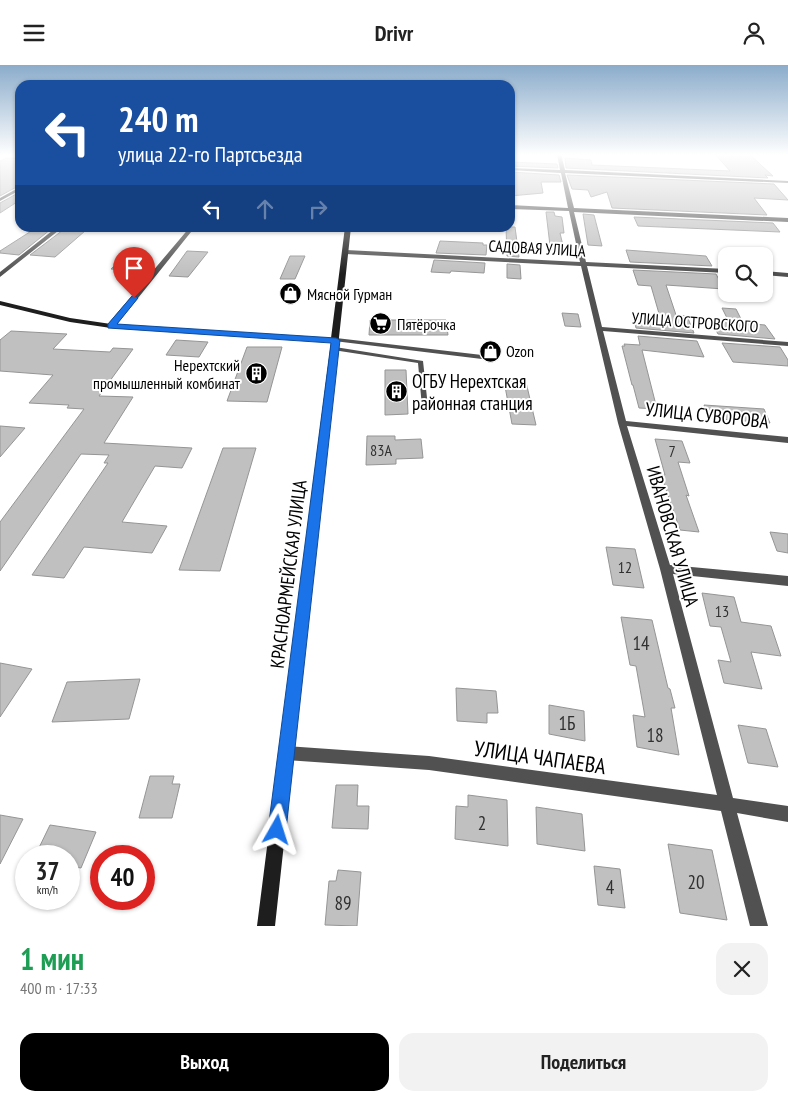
<!DOCTYPE html>
<html lang="ru">
<head>
<meta charset="utf-8">
<style>
	body { margin:0; font-family:"PT Sans Narrow",sans-serif; background:#f2f2f2; color:#222; height:100vh; display:flex; flex-direction:column; font-size:19px; white-space:nowrap }
	* { box-sizing:border-box; margin:0 }
	p { font-size:16px; color:#767676 }
	.icon { flex:none; width:28px; height:28px; fill:none; stroke:currentColor; stroke-width:2; stroke-linecap:round; stroke-linejoin:round }
	.map { position:relative; height:861px; overflow:hidden }
	.details { display:flex; flex-direction:column; background:#fff; flex:1 }
	.details>* { flex:none }
	.top-card { position:absolute; left:15px; top:15px; width:500px; height:152px; border-radius:15px; box-shadow:0 1px 4px #0004; background:#1a4fa0; color:#fff; overflow:hidden }
	.buttons { position:absolute; left:718px; top:182px; display:grid; gap:10px }
	.buttons a { display:grid; place-items:center; width:55px; height:55px; border-radius:10px; background:#fff; box-shadow:0 1px 4px #0004; font-size:25px }
	.speed { position:absolute; left:15px; top:780px; display:flex; gap:10px; font-size:25px; font-weight:700; text-align:center }
	.speed>* { display:grid; place-content:center; width:65px; height:65px; border-radius:50%; background:#fff; box-shadow:0 1px 4px #0004; line-height:1 }
	.speed small { font-size:12px; font-weight:400 }
	.speed .limit { border:8px solid #d22; background:#fff; color:#111 }
	.pin { position:absolute; display:grid; place-items:center; width:42px; height:42px; color:#fff; margin:-51px -21px; border-radius:50% 50% 50% 0; rotate:-45deg; box-shadow:0 0 5px #0007 }
	.pin .icon { rotate:45deg }
	.me { position:absolute; width:55px; margin:-28px; rotate:6deg; stroke-linejoin:round; filter:drop-shadow(0 0 4px #0008) }
	.turn { display:flex; align-items:center; gap:18px; height:105px; padding:0 20px; font-size:22px }
	.turn .icon { width:65px; height:65px; stroke-width:2.5 }
	.turn b { display:block; font-size:35px; line-height:42px }
	.lanes { display:flex; align-items:center; height:48px; padding:0 20px; background:#0003; justify-content:center; gap:25px; direction:ltr }
	.lanes .off { opacity:.35 }
	.round { display:grid; place-items:center; flex:none; width:52px; height:52px; border-radius:15px; background:#f2f2f2 }
	.head { display:flex; align-items:center; justify-content:space-between; height:85px; padding:0 20px }
	h1 { font-size:30px; font-weight:700; line-height:38px; color:#1e9e55 }
	.action { display:flex; gap:10px; margin-top:auto; padding:10px 20px }
	.action a { flex:1; height:58px; border-radius:15px; background:#000; color:#fff; font-size:20px; font-weight:700; line-height:58px; text-align:center }
	.action a+a { background:#f2f2f2; color:#222 }
	header { display:flex; justify-content:space-between; align-items:center; height:65px; padding:0 20px; background:#fff; font-size:22px; font-weight:700 }
	.map>svg:first-child { display:block }
</style>
</head>
<body>
<header><svg class="icon" aria-label="menu" viewBox="0 0 24 24"><path d="M4 6h16M4 12h16M4 18h16"/></svg>Drivr<svg class="icon" aria-label="person" viewBox="0 0 24 24"><circle cx="12" cy="8" r="4"/><path d="M4 21q1-7 8-7t8 7"/></svg></header>
<div class="map">
<svg width="788" height="861" viewBox="0 0 788 861">
	<rect width="100%" height="100%" fill="#fff"/>
	<path fill="#c0c0c0" stroke="#959595" d="M715 89H749L773 111 765 110 768 113 566 103 565 93 591 95 592 100 730 106Z
		M7 93H20V120L0 131V96Z
		M510 97 557 99 558 103 510 101Z
		M510 107 559 110 561 117H541L543 128 510 131Z
		M567 110 774 119 788 135 754 133 767 150 612 143 607 127 591 132 588 125 572 124Z
		M20 127V135L0 148V138Z
		M546 147H554L555 151 562 152 564 168H560L565 189H551Z
		M583 149 594 150 602 181 588 180Z
		M634 152 773 158 780 167 638 161Z
		M506 162H515L519 192 507 191Z
		M36 163 51 164 19 190 0 188V186Z
		M63 165 85 166 55 192 30 190Z
		M440 176 483 178V180H487L486 190 436 188Z
		M626 185 706 191 712 201 630 197Z
		M187 186 208 187 188 212 169 211Z
		M125 190 142 191 130 205 111 204Z
		M290 191H305L295 214H280Z
		M434 195 485 198 484 208 451 206 450 208 431 207Z
		M507 199 520 200 521 214 507 213Z
		M633 205 716 209 724 224 666 220 676 250 687 251 694 268 636 263 633 250 660 252 651 221 638 220Z
		M722 243 736 244 743 258 765 260 775 274 718 269 710 254 728 255Z
		M562 248 578 249 581 262 565 261Z
		M370 255 389 258 390 255H446L448 270H369Z
		M11 266 67 269 53 284 110 287 113 283 133 284 99 331 133 332 104 378 192 383 182 403 155 401 122 457 167 461 152 488 84 482 64 513 32 510 108 398H104L109 390 81 389 0 506V457L84 344 67 343 69 340 29 338 53 310 0 306V275Z
		M638 271 697 276 704 292 642 285 657 344 639 343 633 320H632L622 281H625L624 279 640 280Z
		M176 275 208 277 199 292 166 290Z
		M722 278 780 282 788 295V301L733 297Z
		M247 282H282L267 337 227 336Z
		M385 305H406L408 349 385 350Z
		M504 316 526 317 536 360 512 359Z
		M704 340 764 344 770 358 709 353Z
		M0 361 25 363 0 392Z
		M367 371H395V375L421 374 423 393 396 394V399L366 400Z
		M655 374 682 376 690 398 678 397 689 431 686 430 699 467 680 465 661 410H665Z
		M223 383H256L220 506 179 505Z
		M770 467 788 469V488L777 486Z
		M606 482 635 484 644 523 613 520Z
		M702 528 734 532 741 557 771 561 781 591 751 587 762 624 724 618 718 595 731 597 721 562 710 561Z
		M621 552 652 555 668 623 670 624 675 643H671L679 690 637 682 633 650 645 652 636 601 630 600Z
		M0 598 32 604 0 652Z
		M140 614 129 654 52 657 67 617Z
		M456 623 496 626 498 648H487V658L457 656Z
		M549 640 584 646 585 676 549 669Z
		M738 660 766 664 778 702 748 698Z
		M150 711H174L172 719H180L172 753H139Z
		M336 720H358L357 741H369L368 764 332 763Z
		M468 730 507 735 508 781 455 774 456 741 468 742Z
		M536 742 582 749 585 786 537 779Z
		M0 750 23 754 0 799Z
		M50 760 96 767 81 803 69 801V791H35Z
		M668 779 712 785 727 855 680 848Z
		M594 801 620 804 625 843 598 840Z
		M338 805 361 807 357 861 325 860 329 816H336Z"/>
	<g fill="none" stroke-linecap="round" stroke-linejoin="round">
		<path fill="#515151" fill-rule="evenodd" d="M336 273 482 290 485 292 482 294 334 276V274Z
			M335 282 423 296 428 342 425 344 422 342 418 298 333 285V283Z"/>
		<path fill="#515151" fill-rule="evenodd" d="M557 89H561L565 105 788 116V118L565 108 574 143 788 153V157L574 147 586 197 726 204V208L587 201 602 262 788 277V281L603 266 626 356 788 372V378L627 361 670 500 788 511V521L673 509 733 733 788 741V757L737 748 768 861H750L721 746 429 705 286 695 281 693 279 688 281 683 286 681 429 691 717 730 660 504 618 358 581 201 346 189 343 187 346 185 580 197 569 146 510 144V140L568 143 561 108 510 105V103L560 105Z
			M20 122V125L0 136V133Z
			M57 162H63L0 212V207Z
			M190 162H195L114 263H108V259Z
			M764 206 788 208V212L764 210Z"/>
		<path fill="#1e1e1e" fill-rule="evenodd" d="M345 162H351L275 861H257L331 277 111 263 70 257 0 240V236L70 253 111 259 331 273Z"/>
	</g>
	<linearGradient id="sky" x2="0" y2="1"><stop stop-color="#8baccb"/><stop offset="0.43" stop-color="#fff"/><stop offset="1" stop-color="#fff" stop-opacity="0"/></linearGradient>
	<rect width="788" height="209" fill="url(#sky)"/>
	<path fill="#1a73e8" stroke="#114b97" d="M134 230 138 233 117 259 336 273 340 275 286 765 283 771 277 774 271 771 268 765 331 278 108 263V259L132 231Z"/>
	<defs>
		<symbol id="shop-disc" viewBox="-11 -11 22 22"><circle r="9.5" fill="#000" stroke="#fff"/><path d="M-5-2.5h2.3a2.7 3.5 0 0 1 5.4 0H5L5.5 6h-11ZM-1.5-2.5h3a1.5 2.3 0 0 0-3 0Z" fill="#fff"/></symbol>
		<symbol id="supermarket-disc" viewBox="-11 -11 22 22"><circle r="9.5" fill="#000" stroke="#fff"/><path d="M-6-5.5h2.5l.6 2H6L4.5 2H-2.5L-4.4-4H-6ZM-1.5 3.2a1.3 1.3 0 1 0 .1 0ZM3 3.2a1.3 1.3 0 1 0 .1 0Z" fill="#fff"/></symbol>
		<symbol id="building-disc" viewBox="-11 -11 22 22"><circle r="9.5" fill="#000" stroke="#fff"/><path d="M-4-6H4V6H1V3H-1V6H-4ZM-2.5-4.3h1.7v1.8h-1.7ZM.8-4.3h1.7v1.8H.8ZM-2.5-1h1.7V.8h-1.7ZM.8-1h1.7V.8H.8Z" fill="#fff"/></symbol>
	</defs>
	<g fill-rule="evenodd">
		<use href="#shop-disc" x="278" y="216" width="25" height="25"/>
		<use href="#supermarket-disc" x="368" y="246" width="25" height="25"/>
		<use href="#shop-disc" x="478" y="274" width="25" height="25"/>
		<use href="#building-disc" x="244" y="296" width="25" height="25"/>
		<use href="#building-disc" x="384" y="314" width="25" height="25"/>
	</g>
	<g text-anchor="middle" dominant-baseline="central" stroke-width="4" stroke-linejoin="round" paint-order="stroke">
		<g font-size="16" fill="#000" stroke="#fff">
			<text transform="translate(537 183) rotate(3)">САДОВАЯ УЛИЦА</text>
			<text transform="translate(695 257) rotate(4)">УЛИЦА ОСТРОВСКОГО</text>
		</g>
		<g font-size="16" fill="#000" stroke="#fff" text-anchor="start">
			<text x="307" y="229">Мясной Гурман</text>
			<text x="397" y="259">Пятёрочка</text>
			<text x="506" y="286">Ozon</text>
			<text x="240" y="300" text-anchor="end">Нерехтский<tspan x="240" dy="18">промышленный комбинат</tspan></text>
		</g>
		<g font-size="16" fill="#303030">
			<text x="381" y="385">83А</text>
			<text x="672" y="386">7</text>
			<text x="625" y="502">12</text>
			<text x="722" y="546">13</text>
		</g>
		<g font-size="19" fill="#000" stroke="#fff" text-anchor="start">
			<text x="412" y="316">ОГБУ Нерехтская<tspan x="412" dy="22">районная станция</tspan></text>
		</g>
		<g font-size="19" fill="#000" stroke="#fff">
			<text transform="translate(707 350) rotate(6)">УЛИЦА СУВОРОВА</text>
			<text transform="translate(673 471) rotate(74)">ИВАНОВСКАЯ УЛИЦА</text>
			<text transform="translate(288 509) rotate(-83)">КРАСНОАРМЕЙСКАЯ УЛИЦА</text>
		</g>
		<g font-size="19" fill="#303030">
			<text x="641" y="578">14</text>
			<text x="567" y="658">1Б</text>
			<text x="655" y="670">18</text>
			<text x="482" y="758">2</text>
			<text x="696" y="817">20</text>
			<text x="610" y="822">4</text>
			<text x="343" y="838">89</text>
		</g>
		<g font-size="22" fill="#000" stroke="#fff">
			<text transform="translate(540 692) rotate(8)">УЛИЦА ЧАПАЕВА</text>
		</g>
	</g>
</svg>
<div class="buttons">
<a><svg class="icon" aria-label="search" viewBox="0 0 24 24"><circle cx="10" cy="10" r="6"/><path d="M15 15l6 6"/></svg></a>
</div>
<div class="speed"><div>37<small>km/h</small></div><div class="limit">40</div></div>
<div class="pin" style="left:134px;top:233px;background:#d93025"><svg class="icon" aria-label="arrive" viewBox="0 0 24 24"><path d="M6 21V4h12l-3 4 3 4H6"/></svg></div>
<svg class="me" style="left:277px;top:765px" viewBox="-20 -20 40 40"><path d="M0-17L14 15 0 8-14 15z" fill="#1a73e8" stroke="#fff" stroke-width="4"/></svg>
<div class="top-card">
<div class="turn"><svg class="icon" aria-label="left" viewBox="0 0 24 24"><path d="M17 20v-9H6M10 6l-5 5 5 5"/></svg><div><b>240 m</b>улица 22-го Партсъезда</div></div>
<div class="lanes"><svg class="icon" aria-label="left" viewBox="0 0 24 24"><path d="M17 20v-9H6M10 6l-5 5 5 5"/></svg><svg class="icon off" aria-label="ahead" viewBox="0 0 24 24"><path d="M12 20V5M6 11l6-6 6 6"/></svg><svg class="icon off" aria-label="right" viewBox="0 0 24 24"><path d="M7 20v-9h11M14 6l5 5-5 5"/></svg></div>
</div>
</div>
<section class="details">
<div class="head"><div><h1>1 мин</h1><p>400 m · 17:33</p></div><a class="round"><svg class="icon" aria-label="close" viewBox="0 0 24 24"><path d="M6 6l12 12M18 6L6 18"/></svg></a></div>
<div class="action"><a>Выход</a><a>Поделиться</a></div>
</section>
</body>
</html>
